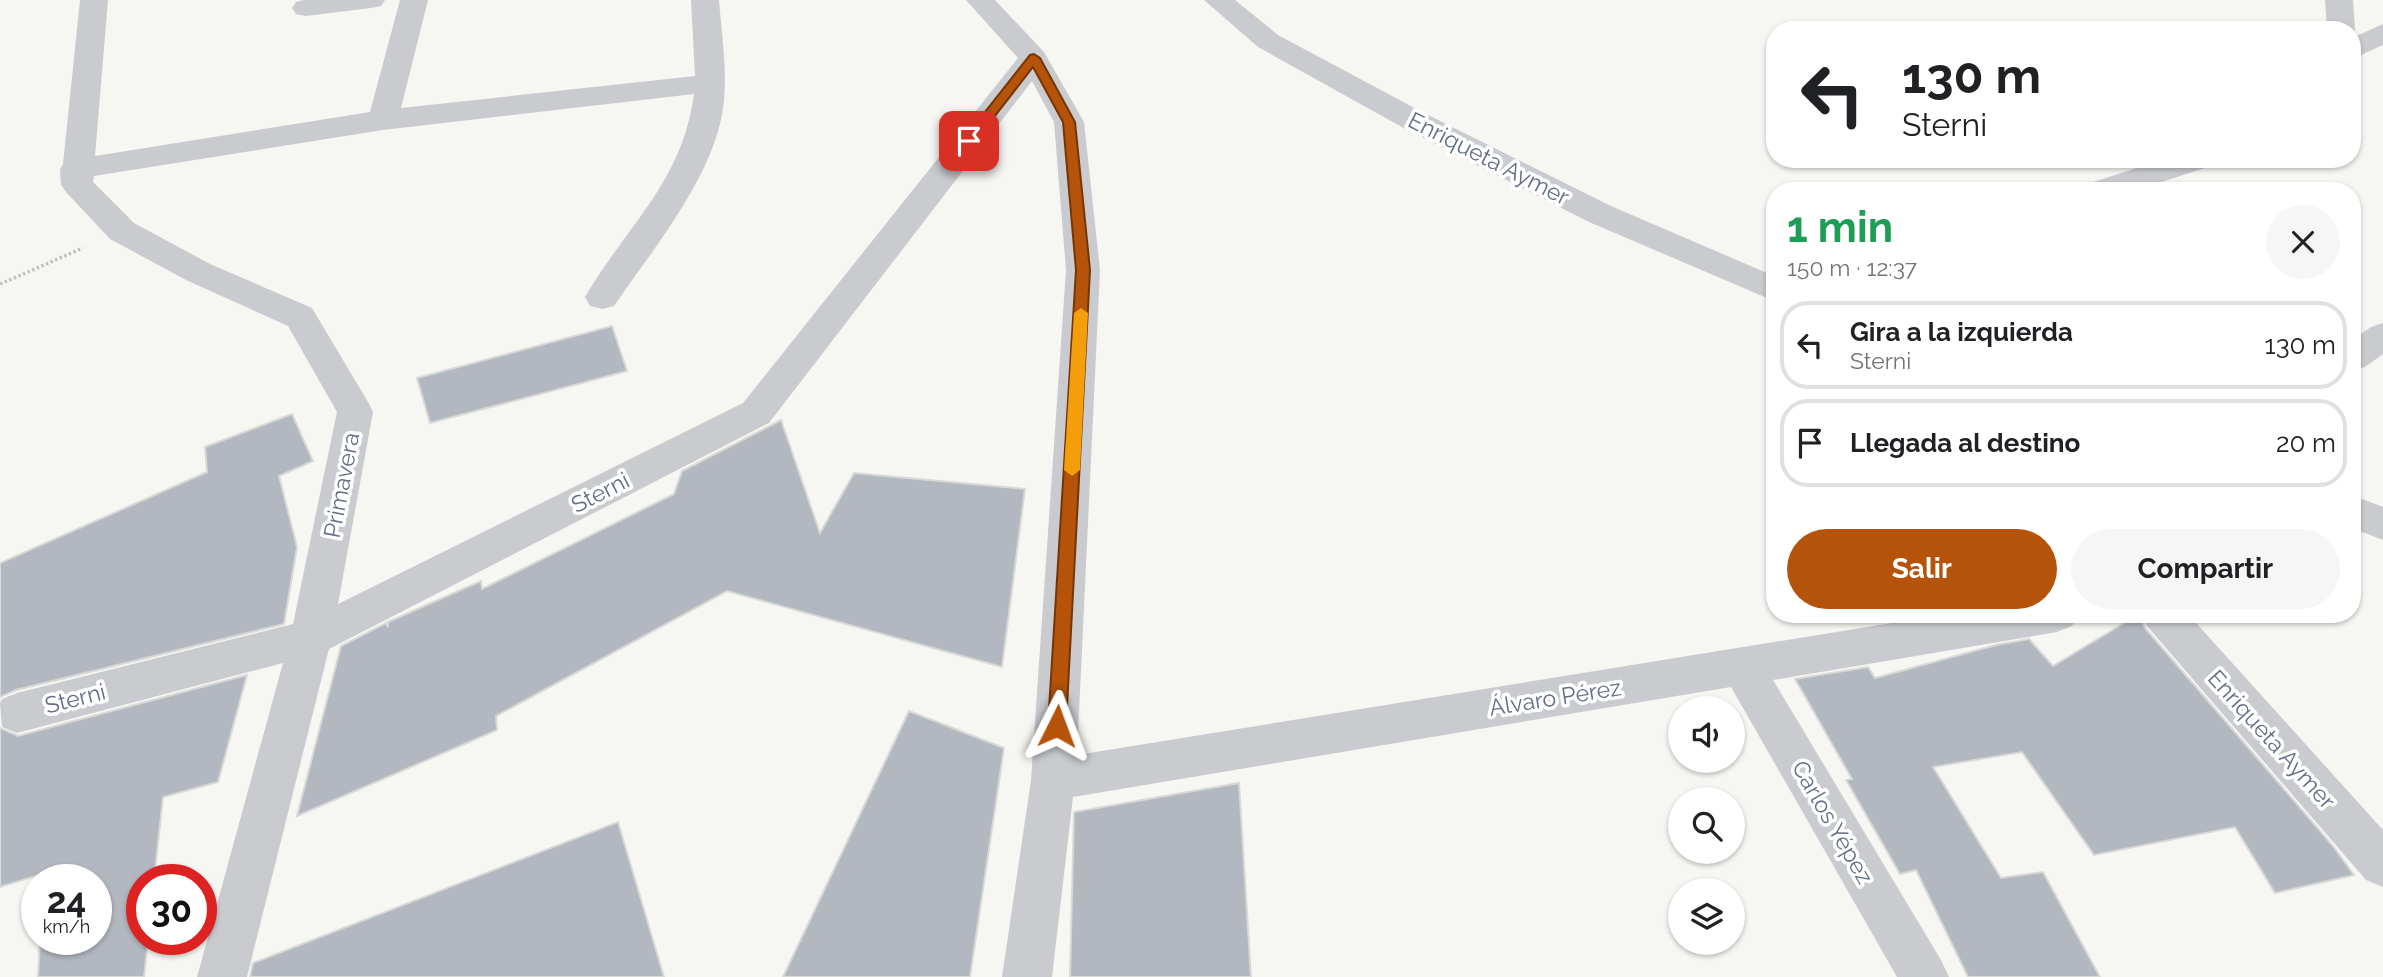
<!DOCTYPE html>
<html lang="es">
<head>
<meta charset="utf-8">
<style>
	body { margin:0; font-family:Raleway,sans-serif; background:#f6f6f6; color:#202124; height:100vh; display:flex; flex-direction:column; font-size:26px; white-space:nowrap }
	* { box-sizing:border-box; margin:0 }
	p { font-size:23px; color:#757577 }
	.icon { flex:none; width:38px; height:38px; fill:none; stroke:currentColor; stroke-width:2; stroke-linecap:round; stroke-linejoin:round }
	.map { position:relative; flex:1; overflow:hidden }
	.sheet { position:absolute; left:1766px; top:182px; width:595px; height:441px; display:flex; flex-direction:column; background:#fff; border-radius:28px; box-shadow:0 2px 5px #0004 }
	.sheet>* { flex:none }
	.top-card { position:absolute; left:1766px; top:21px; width:595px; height:147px; border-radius:28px; box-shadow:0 2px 5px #0004; background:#fff; color:#202124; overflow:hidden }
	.buttons { position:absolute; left:1668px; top:696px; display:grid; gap:14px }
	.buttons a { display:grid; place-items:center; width:77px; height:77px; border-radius:50%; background:#fff; box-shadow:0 2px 5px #0004; font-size:35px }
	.speed { position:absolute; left:21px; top:864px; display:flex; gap:14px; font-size:35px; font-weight:700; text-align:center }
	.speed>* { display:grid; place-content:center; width:91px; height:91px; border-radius:50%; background:#fff; box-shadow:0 2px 5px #0004; line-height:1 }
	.speed small { font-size:18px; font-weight:400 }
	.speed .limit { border:10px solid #d22; background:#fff; color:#111 }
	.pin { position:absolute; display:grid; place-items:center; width:60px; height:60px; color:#fff; margin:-30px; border-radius:14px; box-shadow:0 4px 10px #0006 }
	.me { position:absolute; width:77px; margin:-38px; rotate:3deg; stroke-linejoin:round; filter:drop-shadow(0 0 5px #0008) }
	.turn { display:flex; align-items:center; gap:24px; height:147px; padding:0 21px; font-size:32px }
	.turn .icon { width:91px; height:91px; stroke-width:2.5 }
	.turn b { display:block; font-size:49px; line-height:60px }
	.round { display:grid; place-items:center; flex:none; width:74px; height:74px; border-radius:37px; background:#f6f6f6 }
	.head { display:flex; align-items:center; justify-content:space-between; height:119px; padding:0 21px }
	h1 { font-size:42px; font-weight:700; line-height:52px; color:#1e9e55 }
	.primary-button { display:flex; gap:14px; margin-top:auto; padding:14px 21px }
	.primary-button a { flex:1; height:80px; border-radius:42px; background:#b45309; color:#fff; font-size:28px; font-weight:700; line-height:80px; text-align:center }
	.primary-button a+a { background:#f6f6f6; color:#202124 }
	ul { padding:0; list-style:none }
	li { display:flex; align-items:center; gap:21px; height:88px; margin:0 14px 10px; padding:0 7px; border:4px solid #e0e0e0; border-radius:28px }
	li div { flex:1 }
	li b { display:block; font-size:26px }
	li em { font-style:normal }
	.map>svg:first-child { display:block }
</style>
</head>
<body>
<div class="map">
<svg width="2383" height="977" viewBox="0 0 2383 977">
	<rect width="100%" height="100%" fill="#f6f7f3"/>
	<path fill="#b3b8c0" stroke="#d8d8d6" stroke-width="2" d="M612 326 627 371 430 423 417 378Z
		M292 414 313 461 279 476 297 547 284 624 16 690 0 697V563L207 472 205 447Z
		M781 420 820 533 854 473 1025 489 1002 667 727 591 496 716 497 730 297 816 341 646 386 623 388 627V622L481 581 482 589 674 494 682 471Z
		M2139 614 2145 628 2333 846 2354 875 2275 893 2235 827 2094 855 2022 752 1933 767 2001 878 2043 872 2100 977H1968L1916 870 1900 874 1846 780 1852 779 1795 679 1868 667 1875 678 1996 645 2029 639 2053 666Z
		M247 675 218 782 163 797 154 880H142V940H148L144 977H38L40 940H96V880H45V873L0 887V728L18 736Z
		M909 711 1004 748 970 977H783Z
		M1239 783 1251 977H1070L1074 812Z
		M618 822 664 977H250L253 963Z"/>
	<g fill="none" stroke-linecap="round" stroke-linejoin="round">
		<path stroke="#bfc1c4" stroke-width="3.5" stroke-dasharray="2.5 2.5" stroke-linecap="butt" d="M0 284 83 248"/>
		<path fill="#c9cbcf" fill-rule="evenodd" d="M80 0H108L95 156 370 112 400 0H428L401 108 695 76 691 0H719C722 40 730 85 720 124 704 188 651 252 614 306L602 309 590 306 585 297C627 225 682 183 694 94L383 130 94 176 93 182 134 223 210 264 312 308 368 402 373 412 338 604 743 403 1018 58 966 0H995L1044 52 1084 122 1100 270 1077 755 1947 614H2078L2072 626 2057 632 1773 680 1941 960 1949 977H1897L1731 687 1073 797 1052 977H1002L1031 780 1066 270 1054 122 1032 81 769 423 329 649 247 977H197L283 663 17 733 2 727 0 703 2 699 17 693 293 624 337 412 288 326 186 280 110 239 66 192 61 185 60 169 63 164Z
			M304 0H385L381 6 371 8 306 16 296 14 292 8 296 2Z
			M1204 0H1235L1278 35 1422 112 1611 206 1774 276V301L1589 222 1400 126 1258 47Z
			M2325 0H2353L2355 30 2352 35V30H2327Z
			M2383 24V45L2352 59V38Z
			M2165 159H2215L2211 166 2134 191H2082L2087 184Z
			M2383 323V354L2365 367 2352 371V340L2371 327Z
			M2352 495 2383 507V540L2352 528Z
			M2141 614H2188L2383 830V887L2366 880 2147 626Z"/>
	</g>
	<path fill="#b45309" stroke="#753606" stroke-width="2" d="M1034 54 1040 58 1075 122 1090 270 1066 726 1063 732 1057 735 1050 732 1048 726 1076 270 1063 122 1033 67 973 144H964L962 141 1030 55Z"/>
	<path fill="#f59e0b" d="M1081 308 1088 313 1080 470 1072 476 1064 470 1074 313Z"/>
	<g text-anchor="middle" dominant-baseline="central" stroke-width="7" stroke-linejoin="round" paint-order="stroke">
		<g font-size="23" fill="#636f87" stroke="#fff">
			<text transform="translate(1489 158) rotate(27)">Enriqueta Aymer</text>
			<text transform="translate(341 485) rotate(-79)">Primavera</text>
			<text transform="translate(600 492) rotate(-27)">Sterni</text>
			<text transform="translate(1555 697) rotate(-9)">Álvaro Pérez</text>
			<text transform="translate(75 698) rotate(-14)">Sterni</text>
			<text transform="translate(2272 739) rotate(48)">Enriqueta Aymer</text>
			<text transform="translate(1833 822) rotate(60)">Carlos Yépez</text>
		</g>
	</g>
</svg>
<div class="buttons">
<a><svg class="icon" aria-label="sound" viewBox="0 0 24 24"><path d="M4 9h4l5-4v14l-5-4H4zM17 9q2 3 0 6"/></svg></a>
<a><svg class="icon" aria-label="search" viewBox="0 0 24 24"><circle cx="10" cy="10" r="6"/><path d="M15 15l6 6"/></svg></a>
<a><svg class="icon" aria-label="layers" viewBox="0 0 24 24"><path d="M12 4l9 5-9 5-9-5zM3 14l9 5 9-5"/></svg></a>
</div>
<div class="speed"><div>24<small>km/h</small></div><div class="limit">30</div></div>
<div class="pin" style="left:969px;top:141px;background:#d93025"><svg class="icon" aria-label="arrive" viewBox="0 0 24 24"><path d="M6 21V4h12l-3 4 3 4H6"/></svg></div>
<svg class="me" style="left:1057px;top:726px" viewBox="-20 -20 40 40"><path d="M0-17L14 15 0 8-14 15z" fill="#b45309" stroke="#fff" stroke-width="4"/></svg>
<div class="top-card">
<div class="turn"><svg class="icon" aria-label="left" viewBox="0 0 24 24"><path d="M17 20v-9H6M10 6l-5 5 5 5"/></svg><div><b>130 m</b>Sterni</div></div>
</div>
<section class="sheet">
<div class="head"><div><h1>1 min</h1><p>150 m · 12:37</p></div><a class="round"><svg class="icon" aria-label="close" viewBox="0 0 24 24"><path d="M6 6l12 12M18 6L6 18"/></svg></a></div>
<ul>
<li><svg class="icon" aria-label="left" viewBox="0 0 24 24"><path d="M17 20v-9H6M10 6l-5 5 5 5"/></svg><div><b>Gira a la izquierda</b><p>Sterni</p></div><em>130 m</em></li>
<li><svg class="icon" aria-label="arrive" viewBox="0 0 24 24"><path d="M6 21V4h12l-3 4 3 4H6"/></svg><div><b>Llegada al destino</b></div><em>20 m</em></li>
</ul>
<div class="primary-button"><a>Salir</a><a>Compartir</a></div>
</section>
</div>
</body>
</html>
